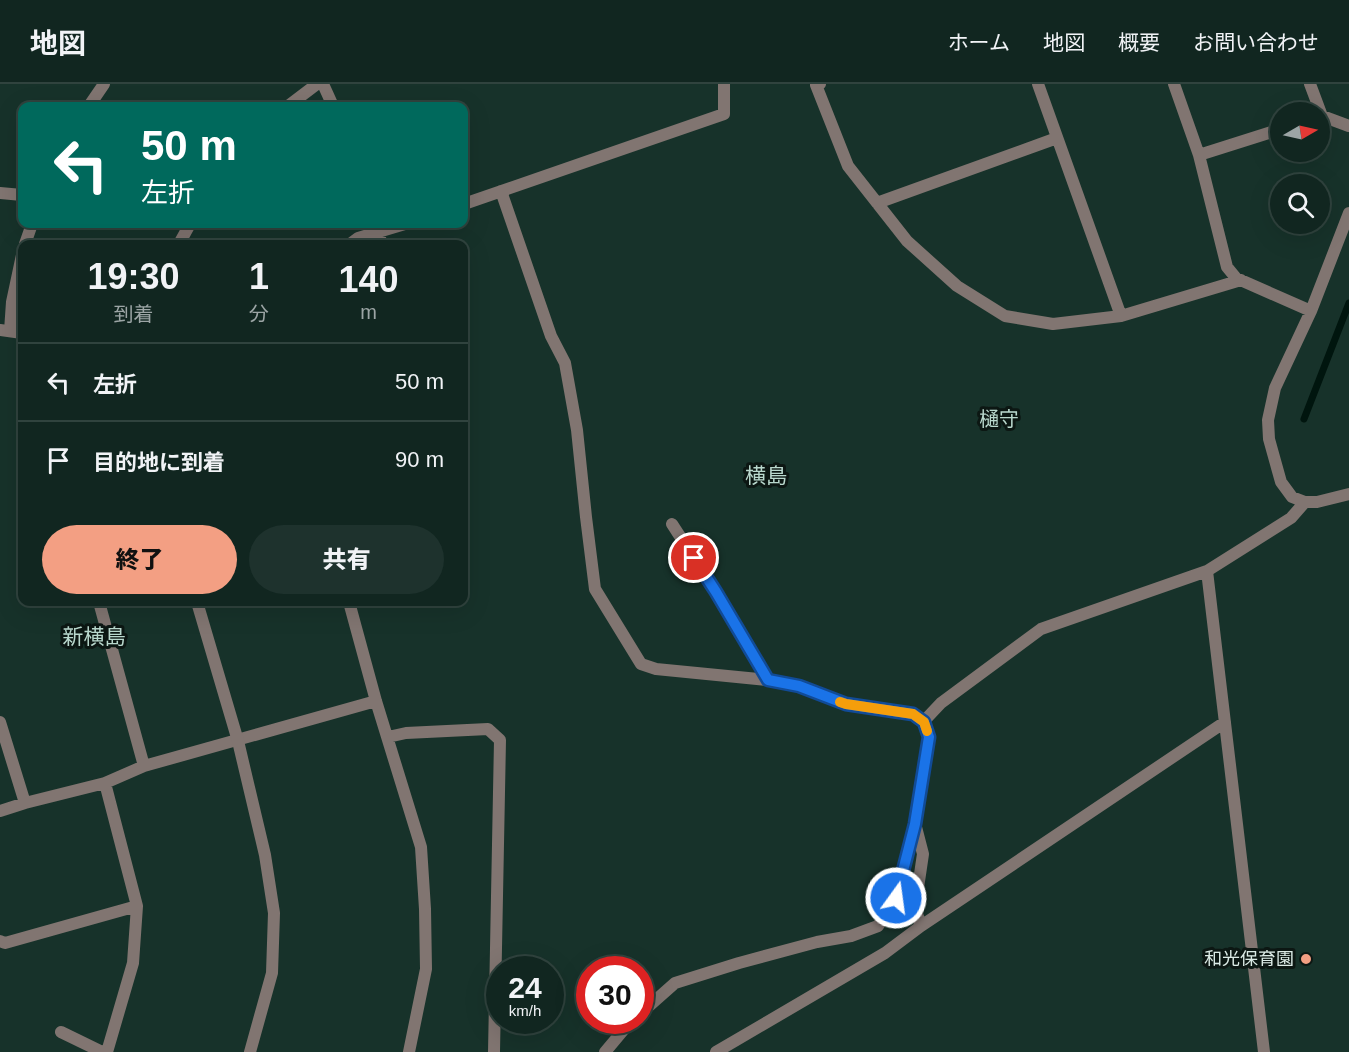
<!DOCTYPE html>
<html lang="ja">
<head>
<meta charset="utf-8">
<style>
	body { margin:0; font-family:Arial,"Noto Sans JP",sans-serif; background:#1e322d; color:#f1f3f6; height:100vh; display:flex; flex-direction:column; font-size:22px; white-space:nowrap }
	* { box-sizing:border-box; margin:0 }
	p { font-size:20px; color:#9ca5a5 }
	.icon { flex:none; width:33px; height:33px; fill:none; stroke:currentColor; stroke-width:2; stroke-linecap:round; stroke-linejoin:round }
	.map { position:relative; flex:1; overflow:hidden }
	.side { position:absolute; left:18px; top:156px; width:450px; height:366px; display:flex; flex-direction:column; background:#112620; border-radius:12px; box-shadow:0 6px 24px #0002,0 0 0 2px #30433e }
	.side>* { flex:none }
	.hud { position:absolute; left:18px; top:18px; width:450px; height:126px; border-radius:12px; box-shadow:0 6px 24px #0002,0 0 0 2px #30433e; background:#00695c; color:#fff; overflow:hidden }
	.needle { width:39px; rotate:81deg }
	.fabs { position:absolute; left:1270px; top:18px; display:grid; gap:12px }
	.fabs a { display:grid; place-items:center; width:60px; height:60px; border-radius:50%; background:#112620; box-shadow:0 6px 24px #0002,0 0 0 2px #30433e; font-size:30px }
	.speed { position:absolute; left:486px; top:872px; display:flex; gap:12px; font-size:30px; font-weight:700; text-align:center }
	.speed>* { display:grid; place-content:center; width:78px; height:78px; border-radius:50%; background:#112620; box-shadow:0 6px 24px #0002,0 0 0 2px #30433e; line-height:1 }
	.speed small { font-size:15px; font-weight:400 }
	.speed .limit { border:9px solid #d22; background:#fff; color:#111 }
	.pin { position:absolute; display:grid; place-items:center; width:51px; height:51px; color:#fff; margin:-26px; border:3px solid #fff; border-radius:50%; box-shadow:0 2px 6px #0007 }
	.me { position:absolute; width:66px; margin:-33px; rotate:14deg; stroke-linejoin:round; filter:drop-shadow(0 0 4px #0008) }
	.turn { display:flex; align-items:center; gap:21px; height:126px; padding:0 24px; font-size:27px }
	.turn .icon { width:78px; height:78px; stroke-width:2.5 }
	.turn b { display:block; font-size:42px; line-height:51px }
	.eta { display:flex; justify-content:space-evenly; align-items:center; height:102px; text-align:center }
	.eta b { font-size:36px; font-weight:800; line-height:42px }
	.cta { display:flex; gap:12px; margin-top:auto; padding:12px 24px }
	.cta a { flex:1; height:69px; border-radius:36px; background:#f39f83; color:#111; font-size:24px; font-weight:800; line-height:69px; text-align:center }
	.cta a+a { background:#1e322d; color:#f1f3f6 }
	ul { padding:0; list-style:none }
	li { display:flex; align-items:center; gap:18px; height:78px; padding:0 24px; border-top:2px solid #30433e }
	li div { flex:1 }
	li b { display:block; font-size:22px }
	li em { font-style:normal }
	header { display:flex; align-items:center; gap:36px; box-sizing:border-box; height:84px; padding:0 30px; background:#112620; border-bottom:2px solid #30433e }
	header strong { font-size:28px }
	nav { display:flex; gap:33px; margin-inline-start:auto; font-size:21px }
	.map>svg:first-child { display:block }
</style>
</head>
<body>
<header>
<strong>地図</strong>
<nav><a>ホーム</a><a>地図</a><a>概要</a><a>お問い合わせ</a></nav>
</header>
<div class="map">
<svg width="1349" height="968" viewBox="0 0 1349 968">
	<rect width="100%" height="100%" fill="#17322a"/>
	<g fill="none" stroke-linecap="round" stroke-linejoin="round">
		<path stroke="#00150e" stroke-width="7" d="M1304 335 1349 219"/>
		<path stroke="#817571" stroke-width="12" d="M323 0 333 22
			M820 0 816 1 848 82 907 157 957 202 1005 232 1053 240 1121 232 1241 196
			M1038 0 1121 232
			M1174 0 1199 71 1227 183 1236 194 1311 227
			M1310 0 1322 32 1349 42
			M89 22 104 0
			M1199 71 1281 45
			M501 107 551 252 565 279 577 346 586 433 595 505 641 580 656 585 768 596
			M0 109 22 111
			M877 119 1057 54
			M464 120 724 30V0
			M375 140 382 160
			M25 160 32 140
			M350 160 358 154 405 140
			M0 246 22 249
			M10 247 12 218 22 171
			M1305 418 1292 413 1281 398 1269 355 1268 336 1275 304 1311 227 1349 129
			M672 440 716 508 768 596 799 602 846 620 913 630 924 637
			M99 518 144 682
			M349 518 376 617 421 763 425 825 426 885 409 968
			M0 638 25 719
			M388 653 406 649 488 645 500 656 494 968
			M105 699 137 822 133 879 107 968
			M0 727 25 719 105 699 144 682 376 617
			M916 743 923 770 915 824 921 842
			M0 857 5 859 137 822
			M640 930 675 899 739 879 817 858 851 852 878 842 896 814 915 740 929 653 924 637 941 619 1041 545 1207 487
			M61 948 102 968
			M605 968 626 943 633 936
			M716 968 885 869 921 842 1225 638
			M1264 968 1207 487 1291 434 1305 418H1317L1349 410"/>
		<path stroke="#817571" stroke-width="12" d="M288 22 317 0
			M179 160 190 140
			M197 518 238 657 265 771 274 829 272 889 250 968"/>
	</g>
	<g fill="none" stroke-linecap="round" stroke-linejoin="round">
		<defs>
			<path id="route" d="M694 474 716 508 768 596 799 602 846 620 913 630 924 638 929 653 915 740 896 814"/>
		</defs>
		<use href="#route" stroke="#114b97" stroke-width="15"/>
		<use href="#route" stroke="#1a73e8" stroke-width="10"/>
		<path stroke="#f59e0b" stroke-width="10" d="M840 618 846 620 913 630 924 638 927 647"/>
	</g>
	<circle fill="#f39f83" stroke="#0c1713" stroke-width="2" cx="1306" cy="875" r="6"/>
	<g text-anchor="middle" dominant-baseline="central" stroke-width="6" stroke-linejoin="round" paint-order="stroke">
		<g font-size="18" fill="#dcebe6" stroke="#0c1713" text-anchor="end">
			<text x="1294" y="875">和光保育園</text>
		</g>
		<g font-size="20" fill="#b9d8cd" stroke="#0c1713">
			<text x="999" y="335">樋守</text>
		</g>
		<g font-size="21" fill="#b9d8cd" stroke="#0c1713">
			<text x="766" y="391">横島</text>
			<text x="94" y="552">新横島</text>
		</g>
	</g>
</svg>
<div class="fabs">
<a><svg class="needle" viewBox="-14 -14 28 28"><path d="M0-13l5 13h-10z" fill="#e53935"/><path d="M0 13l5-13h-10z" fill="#9ca5a5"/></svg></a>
<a><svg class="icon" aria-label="search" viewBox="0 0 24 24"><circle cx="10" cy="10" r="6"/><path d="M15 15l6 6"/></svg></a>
</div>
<div class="speed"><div>24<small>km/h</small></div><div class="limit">30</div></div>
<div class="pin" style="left:694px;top:474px;background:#d93025"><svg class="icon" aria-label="arrive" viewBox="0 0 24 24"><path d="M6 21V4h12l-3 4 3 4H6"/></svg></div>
<svg class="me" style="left:896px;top:814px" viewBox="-20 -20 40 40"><circle r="17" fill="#1a73e8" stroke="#fff" stroke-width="3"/><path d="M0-11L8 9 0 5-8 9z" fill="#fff"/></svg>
<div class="hud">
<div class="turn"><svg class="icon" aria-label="left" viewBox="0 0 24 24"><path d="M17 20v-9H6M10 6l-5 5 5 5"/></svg><div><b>50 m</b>左折</div></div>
</div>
<section class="side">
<div class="eta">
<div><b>19:30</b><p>到着</p></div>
<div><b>1</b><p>分</p></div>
<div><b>140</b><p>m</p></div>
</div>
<ul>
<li><svg class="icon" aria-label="left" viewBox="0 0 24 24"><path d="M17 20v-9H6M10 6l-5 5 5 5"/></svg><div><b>左折</b></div><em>50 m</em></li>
<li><svg class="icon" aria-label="arrive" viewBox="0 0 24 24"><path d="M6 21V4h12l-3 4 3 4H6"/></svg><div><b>目的地に到着</b></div><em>90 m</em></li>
</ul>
<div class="cta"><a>終了</a><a>共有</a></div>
</section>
</div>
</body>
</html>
